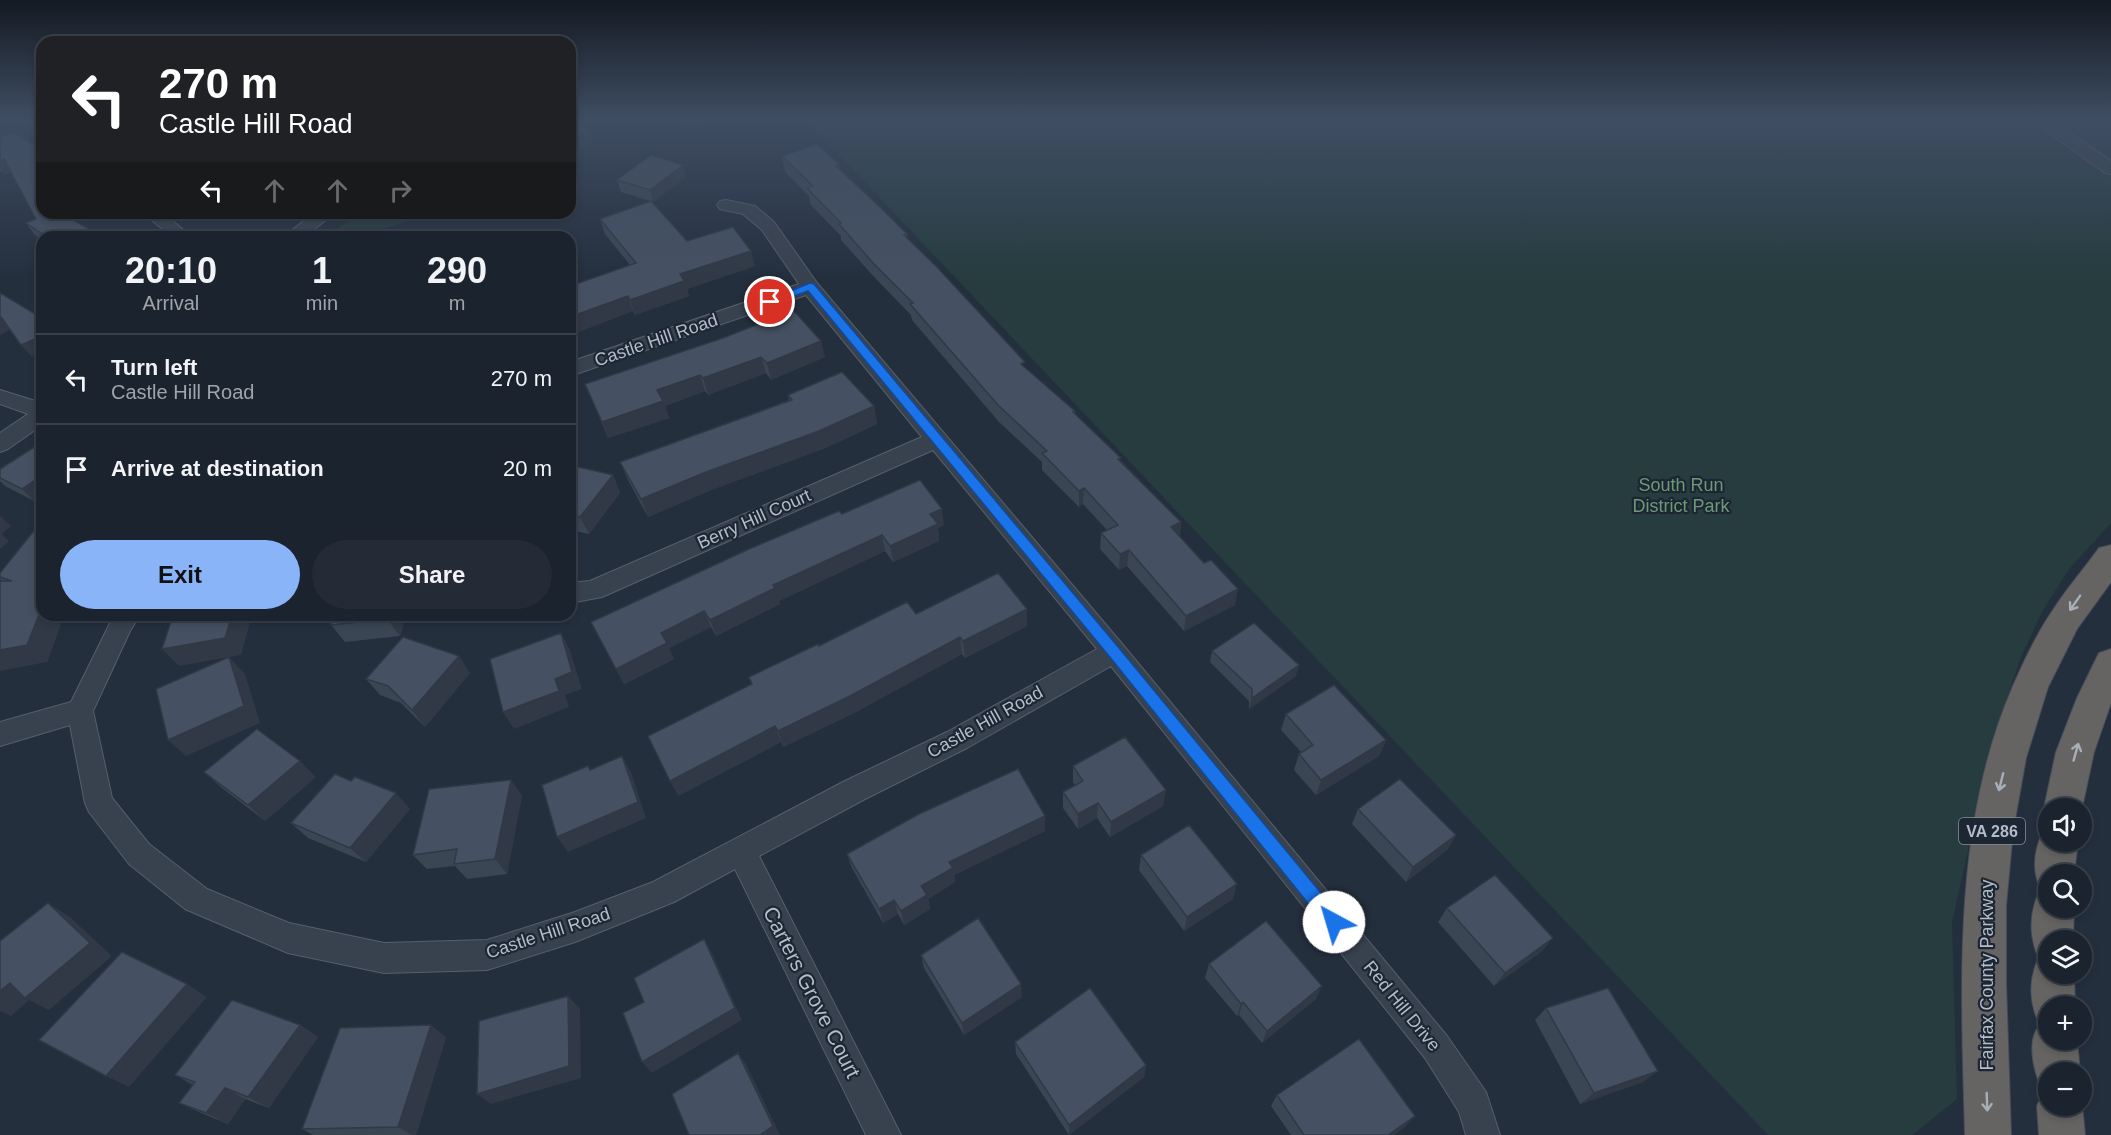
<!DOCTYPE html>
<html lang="en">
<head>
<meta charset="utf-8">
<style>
	body { margin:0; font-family:Arial,sans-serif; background:#242b36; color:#f1f3f6; height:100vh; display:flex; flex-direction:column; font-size:22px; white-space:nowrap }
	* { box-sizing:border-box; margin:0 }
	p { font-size:20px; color:#a0a4aa }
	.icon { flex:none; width:33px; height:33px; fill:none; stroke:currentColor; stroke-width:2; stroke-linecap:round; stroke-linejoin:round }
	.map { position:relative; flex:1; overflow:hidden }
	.details { position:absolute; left:36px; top:231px; width:540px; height:390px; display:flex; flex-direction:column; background:#1b232e; border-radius:18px; box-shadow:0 3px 9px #0003,0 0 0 2px #39404a }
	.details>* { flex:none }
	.guide { position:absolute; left:36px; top:36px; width:540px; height:183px; border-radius:18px; box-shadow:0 3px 9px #0003,0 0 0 2px #39404a; background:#202124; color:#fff; overflow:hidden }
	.fabs { position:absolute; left:2038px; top:798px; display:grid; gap:12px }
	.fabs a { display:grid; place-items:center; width:54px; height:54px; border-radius:50%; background:#1b232e; box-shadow:0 3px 9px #0003,0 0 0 2px #39404a; font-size:30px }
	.pin { position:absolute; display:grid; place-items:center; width:51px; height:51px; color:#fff; margin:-26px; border:3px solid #fff; border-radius:50%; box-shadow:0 2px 6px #0007 }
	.me { position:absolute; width:66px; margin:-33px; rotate:321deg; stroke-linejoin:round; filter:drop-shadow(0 0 4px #0008) }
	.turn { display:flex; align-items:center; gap:21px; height:126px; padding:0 24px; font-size:27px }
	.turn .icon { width:78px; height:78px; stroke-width:2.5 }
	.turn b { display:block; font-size:42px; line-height:51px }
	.lanes { display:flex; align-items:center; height:57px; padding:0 24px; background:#0003; justify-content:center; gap:30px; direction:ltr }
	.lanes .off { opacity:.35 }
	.eta { display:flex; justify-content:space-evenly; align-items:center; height:102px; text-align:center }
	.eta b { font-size:36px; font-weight:800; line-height:42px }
	.button { display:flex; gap:12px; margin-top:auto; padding:12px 24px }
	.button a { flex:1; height:69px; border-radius:36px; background:#8ab4f8; color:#111; font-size:24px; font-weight:800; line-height:69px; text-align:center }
	.button a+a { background:#242b36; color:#f1f3f6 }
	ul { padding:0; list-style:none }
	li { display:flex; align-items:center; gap:18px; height:90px; padding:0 24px; border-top:2px solid #39404a }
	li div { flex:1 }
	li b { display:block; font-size:22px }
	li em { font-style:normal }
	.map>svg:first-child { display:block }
</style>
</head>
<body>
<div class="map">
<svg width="2111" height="1135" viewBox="0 0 2111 1135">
	<rect width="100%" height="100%" fill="#242f3e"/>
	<path fill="#263c3f" d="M804 118H2111V523L2070 568 2043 610 2021 657 1994 735 1952 922 1957 1099 1912 1135H1768Z
		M361 213H431L359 237H325Z"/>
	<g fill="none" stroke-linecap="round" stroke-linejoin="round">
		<defs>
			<path id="minor" d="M2029 118H2048L2111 161V174L2105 173Z
				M726 200 755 206 774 222 817 283 1123 645 1447 1036 1486 1092 1500 1135H1466L1459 1112 1425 1058 1111 666 967 748 865 799 759 856 901 1135H866L735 869 674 902 575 942 487 970 384 973 288 953 185 909 129 864 89 812 85 803 70 725 0 746V722L71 702 114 615H140L130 631 93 711 112 798 149 844 207 889 289 923 384 943 487 940 575 912 653 882 845 781 947 732 1097 649 933 450 602 597 570 603V583L590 581 922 437 806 295 570 376V362L799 284 762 230 743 214 720 209 717 205 720 201Z
				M143 213H163L192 237H172Z
				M314 213H335L304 237H283Z
				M0 390 42 403V425L8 449 0 452V433L28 414 0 404Z"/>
			<path id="trunk" d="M2111 545V582L2077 629 2048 687 2026 758 2013 831 2006 906V982L2011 1135H1965C1961 987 1952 826 2013 686 2024 661 2037 633 2053 610 2067 588 2084 569 2099 548Z
				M2111 649V703L2094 752 2082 808H2049V820L2044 808 2056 752 2077 698 2099 653Z
				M2049 827V842H2078L2074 874H2049V908H2074L2073 940H2049V974H2074L2075 1006H2049V1040H2077L2080 1072H2049V1106H2082V1104L2085 1135H2039L2037 1106 2045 1089 2041 1088C2034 1070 2025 1038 2042 1023L2038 1021C2029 1000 2029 980 2038 959L2043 957 2037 954C2029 934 2030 914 2038 894L2048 890 2040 887C2031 868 2035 848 2044 829Z"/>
		</defs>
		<use href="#minor" stroke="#565f6c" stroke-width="2"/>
		<use href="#trunk" stroke="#434c59" stroke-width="2"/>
		<use href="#minor" fill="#38414e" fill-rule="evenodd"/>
		<use href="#trunk" fill="#656462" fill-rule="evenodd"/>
	</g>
	<path fill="#3b4654" d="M674 118H713L688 128Z
		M570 122 593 142 574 153 570 152Z
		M0 136 42 213H64L62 214 103 237H42V240L35 235 26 223 36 219 11 172 5 174 0 171Z
		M782 156 839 164 840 169 907 234V238L1025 368 1075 411V414L1181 522 1180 536 1235 605 1184 631 1127 566 1119 570 1100 549 1101 533 1107 530 1083 504 1079 507 1042 470V462L999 422 912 320 911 315 876 279 841 240V236L810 204 809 196 785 172Z
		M686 177 653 202 651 201 687 241 755 266 687 289 689 296 635 315 633 311 570 335 630 265 605 234 600 219 650 201 621 192 617 180Z
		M255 213H277L264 220Z
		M723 338 825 357 771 380 766 373 708 395 705 391 665 406 669 418 608 438 585 384Z
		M788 395 874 406 877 424 823 449 711 490 648 517 628 480 620 462 789 400Z
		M42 442V495L34 501 5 486 0 481V469Z
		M570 465 613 475 620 493 589 534 570 530Z
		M842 514 944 525 938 528 939 541 893 562 885 551 779 601 780 604 716 636 711 627 669 648 674 659 624 684 591 622Z
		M42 524V615H64L47 662 2 581 0 579V573Z
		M916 614 1027 626 965 658 962 654 854 713 783 747 781 742 678 796 751 684 749 677 819 646Z
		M323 615H406L400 636 345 642Z
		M1212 651 1296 676 1249 709V701L1210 662Z
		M470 673 425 727 401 703 380 695 366 679Z
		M1286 714 1386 740 1379 756 1316 795 1294 770 1299 754 1301 752 1281 730Z
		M1073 766 1163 806 1110 837 1097 818 1078 829 1063 808V792L1075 785 1073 782Z
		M204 772 316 777 265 821 222 788Z
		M522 795 507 874 467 879 455 866 427 869 413 855Z
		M410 809 366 862 308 838 291 823Z
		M1358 809 1456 835 1447 850 1406 882 1352 824Z
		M1045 816V831L954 875 955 882 928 899 930 909 904 925 898 914 883 923 852 868 847 854Z
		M1141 855 1233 899 1184 931 1139 870Z
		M1447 908 1553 938 1542 951 1494 986 1438 922Z
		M921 955 1022 997 964 1035 924 968Z
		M1209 964 1316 999 1262 1043 1239 1015 1237 1016 1205 978Z
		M1546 1008 1643 1082 1580 1104 1535 1020Z
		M300 1025 318 1037 269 1108 245 1099 228 1124 201 1113 179 1103 193 1085 175 1075Z
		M446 1037 416 1135H313L302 1129Z
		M1015 1042 1146 1065 1144 1077 1069 1135 1016 1054Z
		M1277 1095 1406 1126 1394 1135H1291L1271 1106Z"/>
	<path fill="#303945" d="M686 118H713L688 128Z
		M589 130 593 142 574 153 570 141Z
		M4 159 13 171 5 174 0 167V161Z
		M683 165 686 177 653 202 650 190Z
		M260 213H277L264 220Z
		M751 251 755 266 687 289 689 296 635 315 630 300 680 274Z
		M628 296 633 311 570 335V317Z
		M0 317H1L12 329 0 335Z
		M42 336V353L32 357 21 345Z
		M821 341 825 357 771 380 767 363Z
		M761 357 766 373 708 395 703 378Z
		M700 375 705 391 665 406 669 418 608 438 602 422 657 390Z
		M874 406 877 424 823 449 711 490 648 517 641 499 706 472Z
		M613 475 620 493 589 534 580 517Z
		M41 476 42 478V495L34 501 22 489Z
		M1084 488 1083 504 1079 507V491Z
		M942 509 944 525 938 528 939 541 893 562 890 546 930 514Z
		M0 516 11 526 2 534 9 541 0 549Z
		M1181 522 1179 539 1171 527Z
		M882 535 885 551 779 601 780 604 716 636 710 620 773 585Z
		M1129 550 1127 566 1119 570 1120 554Z
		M1238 589 1235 605 1184 631 1186 616Z
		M42 607V615H64L47 662 0 671V650Z
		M1027 609V626L965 658 963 641Z
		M704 611 711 627 669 648 674 659 624 684 616 669 661 633Z
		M232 615H252L241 655 229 657 245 674 260 723 186 756 168 740 229 657 179 666 162 649Z
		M388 615H406L400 636 387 619Z
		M561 633 570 650 582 689 565 695 569 707 514 729 503 712 555 679Z
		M960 637 962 654 854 713 783 747 778 731Z
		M459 656 470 673 425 727 412 710Z
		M1299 665 1296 676 1249 709 1252 698Z
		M775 726 781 742 678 796 670 781Z
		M1386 740 1379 756 1316 795 1321 780Z
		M622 756 631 772 646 818 568 852 557 837Z
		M300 761 316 777 265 821 248 805Z
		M511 780 522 795 507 874 495 859Z
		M1166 790 1163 806 1110 837 1111 822Z
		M396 793 410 809 366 862 350 848Z
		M1098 803 1097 818 1078 829V814Z
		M1045 816V831L954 875 955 882 928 899 930 909 904 925 901 911 921 886 949 862Z
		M1456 835 1447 850 1406 882 1413 867Z
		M1237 884 1233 899 1184 931 1187 917Z
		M894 900 898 914 883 923 879 909Z
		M48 903 70 917 112 956 49 1010 29 1000 11 1016 0 1011V991Z
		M1553 938 1542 951 1494 986 1505 973Z
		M704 939 712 953 742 1020 652 1073 642 1062Z
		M187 984 207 997 129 1087 106 1076Z
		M1021 984 1022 997 964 1035 962 1023Z
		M1322 986 1316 999 1262 1043 1267 1031Z
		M568 996 580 1009 581 1078 491 1104 477 1094Z
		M1243 1002 1239 1015 1237 1016 1241 1004Z
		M300 1025 318 1037 269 1108 248 1097Z
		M431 1025 446 1037 416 1135H412L398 1127Z
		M738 1053 746 1064 780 1135H760Z
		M1146 1065 1144 1077 1069 1135V1125Z
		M1658 1071 1643 1082 1580 1104 1594 1093Z
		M225 1088 245 1099 228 1124 206 1113Z
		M1415 1116 1406 1126 1394 1135H1388Z"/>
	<path fill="#455162" stroke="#303945" stroke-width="1.5" d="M570 122 589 130 570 141Z
		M13 132 42 149V213H61L103 237H47L26 223 36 219 4 159 0 161V136L1 137Z
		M817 144 839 164 836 166 882 209 907 234 904 235 936 266 1025 362 1021 364 1075 411 1073 412 1121 458 1118 459 1181 522 1171 527 1204 563 1211 560 1238 589 1186 616 1129 550 1120 554 1101 533 1118 525 1084 488 1079 491 1042 453 1047 451 998 405 910 304 913 303 873 263 839 224 841 223 807 188 813 186 782 156Z
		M651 155 683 165 650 190 617 180Z
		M651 201 687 241 733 227 751 251 680 274 684 281 630 300 628 296 570 317V286L636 263 600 219Z
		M0 293 40 317 42 316V336L21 345 1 317H0Z
		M793 310 821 341 767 363 761 357 703 378 700 375 657 390 663 401 602 422 585 384 723 338Z
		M842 372 874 406 819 431 706 472 641 499 620 462 792 400 788 395Z
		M42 442V477L41 476 22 489 0 478V469Z
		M570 465 613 475 580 517 570 514Z
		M920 480 942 509 930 514 938 524 890 546 882 535 773 585 775 588 710 620 704 611 661 633 667 643 616 669 591 622 749 549 839 511 842 514Z
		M40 523 42 524V607L27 645 0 650V581H12L0 577V573Z
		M998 573 1027 609 963 641 960 637 850 696 778 731 775 726 670 781 648 736 752 684 749 677 818 644 819 646 907 602 916 614Z
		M173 615H232L225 638 162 649Z
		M335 615H388L387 619 331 625Z
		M1254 623 1299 665 1252 698V689L1212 651Z
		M561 633 572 672 555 679 559 691 503 712 490 659Z
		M403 637 459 656 412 710 388 686 366 679Z
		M229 657 244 706 168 740 156 689Z
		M1334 685 1386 740 1321 780 1299 754 1313 745 1286 714Z
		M257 729 300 761 248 805 204 772Z
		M1125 737 1166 790 1111 822 1098 803 1078 814 1063 792 1083 781 1073 766Z
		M622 756 638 802 557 837 542 785 588 766 590 770Z
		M1018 769 1045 816 949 862 953 868 921 886 927 895 901 911 894 900 879 909 847 854 919 814Z
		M335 774 351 781 355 777 396 793 350 848 291 823Z
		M1400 779 1456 835 1413 867 1358 809Z
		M511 780 495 859 454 864 457 849 413 855 429 789Z
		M1189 825 1237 884 1187 917 1141 855Z
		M1495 875 1553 938 1505 973 1447 908Z
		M48 903 90 943 25 998 10 983 0 991V941Z
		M978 918 1021 984 962 1023 921 955Z
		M1266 921 1322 986 1267 1031 1243 1002 1241 1004 1209 964Z
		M704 939 735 1008 642 1062 623 1013 644 1002 634 978Z
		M122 952 187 984 106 1076 39 1040Z
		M1090 988 1146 1065 1069 1125 1015 1042Z
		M1608 988 1658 1071 1594 1093 1546 1008Z
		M568 996 569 1066 477 1094 479 1021Z
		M232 1000 300 1025 248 1097 225 1088 206 1113 179 1103 195 1082 175 1075Z
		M431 1025 398 1127 302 1129 340 1028Z
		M1359 1039 1415 1116 1388 1135H1304L1277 1095Z
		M738 1053 773 1126 760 1135H689L672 1094Z"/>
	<defs><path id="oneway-shaft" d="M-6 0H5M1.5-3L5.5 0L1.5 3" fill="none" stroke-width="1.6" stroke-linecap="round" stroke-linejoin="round" transform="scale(1.5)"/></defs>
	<g stroke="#a8afba">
		<use href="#oneway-shaft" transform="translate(2075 603) rotate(125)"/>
		<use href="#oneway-shaft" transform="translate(2076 752) rotate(-74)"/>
		<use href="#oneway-shaft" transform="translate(2001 782) rotate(104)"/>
		<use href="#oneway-shaft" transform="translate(1987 1102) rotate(88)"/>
	</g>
	<linearGradient id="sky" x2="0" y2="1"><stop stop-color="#141a22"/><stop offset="0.43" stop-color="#3f4d63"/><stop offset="1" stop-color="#3f4d63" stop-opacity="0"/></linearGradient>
	<rect width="2111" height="277" fill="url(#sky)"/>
	<path fill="#1a73e8" stroke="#114b97" stroke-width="1.5" d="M810 283 814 284 1119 648 1340 916 1342 922 1340 928 1334 930 1328 928 1109 656 808 291 770 305 764 302Z"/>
	<g text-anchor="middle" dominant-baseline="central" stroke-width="4.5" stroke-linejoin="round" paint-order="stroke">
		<rect fill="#1d2633" stroke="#878f9c" stroke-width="1.5" x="1959" y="818" width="66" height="26" rx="4.5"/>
		<g font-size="16" font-weight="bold" fill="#b4bcc9">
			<text x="1992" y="831">VA 286</text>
		</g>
		<g font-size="18" fill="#b4bcc9" stroke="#1d2633">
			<text transform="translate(656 340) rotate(-19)">Castle Hill Road</text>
			<text transform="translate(754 519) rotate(-24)">Berry Hill Court</text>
			<text transform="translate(985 722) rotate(-29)">Castle Hill Road</text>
			<text transform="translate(548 933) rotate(-18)">Castle Hill Road</text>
			<text transform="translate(1987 975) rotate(-90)">Fairfax County Parkway</text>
			<text transform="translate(1402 1006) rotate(51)">Red Hill Drive</text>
		</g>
		<g font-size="18" fill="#6b9a76" stroke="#1d2633">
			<text x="1681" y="485">South Run<tspan x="1681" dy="21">District Park</tspan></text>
		</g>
		<g font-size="21" fill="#b4bcc9" stroke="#1d2633">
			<text transform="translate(812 992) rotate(63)">Carters Grove Court</text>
		</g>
	</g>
</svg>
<div class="fabs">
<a><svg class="icon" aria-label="sound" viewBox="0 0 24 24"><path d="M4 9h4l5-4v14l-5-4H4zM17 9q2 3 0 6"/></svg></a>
<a><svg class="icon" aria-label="search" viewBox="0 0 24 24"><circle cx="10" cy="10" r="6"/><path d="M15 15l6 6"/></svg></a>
<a><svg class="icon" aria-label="layers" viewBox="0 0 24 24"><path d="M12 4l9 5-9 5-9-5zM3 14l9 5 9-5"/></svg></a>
<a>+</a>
<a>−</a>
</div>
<div class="pin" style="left:770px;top:302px;background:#d93025"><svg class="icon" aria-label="arrive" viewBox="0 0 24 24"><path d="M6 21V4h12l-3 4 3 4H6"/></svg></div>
<svg class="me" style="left:1334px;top:922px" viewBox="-20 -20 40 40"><circle r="19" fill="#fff"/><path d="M0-13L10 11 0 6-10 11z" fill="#1a73e8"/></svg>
<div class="guide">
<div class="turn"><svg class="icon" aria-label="left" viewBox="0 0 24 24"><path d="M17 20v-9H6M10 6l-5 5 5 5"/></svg><div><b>270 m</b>Castle Hill Road</div></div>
<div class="lanes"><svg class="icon" aria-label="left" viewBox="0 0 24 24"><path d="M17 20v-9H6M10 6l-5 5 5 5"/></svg><svg class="icon off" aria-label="ahead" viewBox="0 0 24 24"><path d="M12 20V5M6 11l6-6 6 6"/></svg><svg class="icon off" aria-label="ahead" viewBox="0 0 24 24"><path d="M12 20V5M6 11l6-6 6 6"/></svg><svg class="icon off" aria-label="right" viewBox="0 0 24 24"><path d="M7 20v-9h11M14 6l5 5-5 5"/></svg></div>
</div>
<section class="details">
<div class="eta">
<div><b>20:10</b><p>Arrival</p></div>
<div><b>1</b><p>min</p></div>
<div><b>290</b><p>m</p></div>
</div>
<ul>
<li><svg class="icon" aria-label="left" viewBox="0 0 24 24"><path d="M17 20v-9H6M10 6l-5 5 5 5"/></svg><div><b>Turn left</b><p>Castle Hill Road</p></div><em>270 m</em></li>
<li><svg class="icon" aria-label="arrive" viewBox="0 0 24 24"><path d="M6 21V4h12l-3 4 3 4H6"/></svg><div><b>Arrive at destination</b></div><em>20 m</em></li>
</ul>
<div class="button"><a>Exit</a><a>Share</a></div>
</section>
</div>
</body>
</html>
